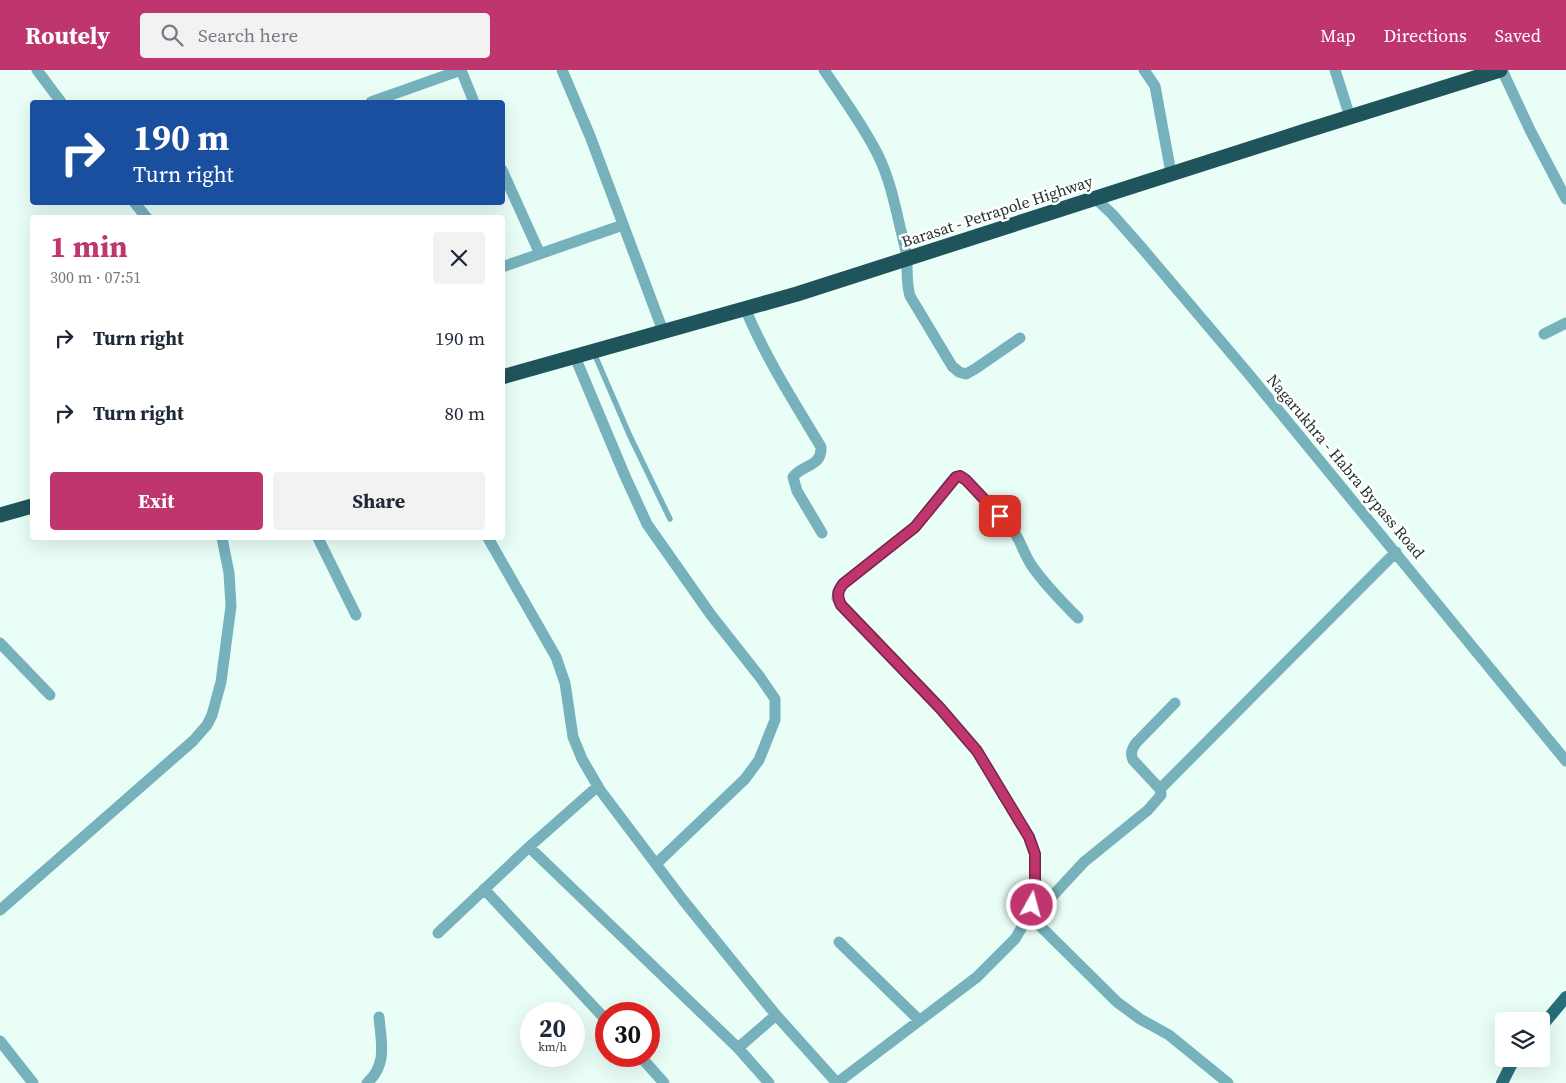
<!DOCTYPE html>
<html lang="en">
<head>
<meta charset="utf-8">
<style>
	body { margin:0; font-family:"Source Serif 4",serif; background:#f2f2f3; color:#1f2937; height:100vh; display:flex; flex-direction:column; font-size:19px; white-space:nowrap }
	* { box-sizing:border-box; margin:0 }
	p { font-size:16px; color:#747a83 }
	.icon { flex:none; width:28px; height:28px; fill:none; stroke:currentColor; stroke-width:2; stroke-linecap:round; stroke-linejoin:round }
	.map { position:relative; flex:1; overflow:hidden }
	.details { position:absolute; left:30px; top:145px; width:475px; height:325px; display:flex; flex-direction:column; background:#fff; border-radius:5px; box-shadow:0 5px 20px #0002 }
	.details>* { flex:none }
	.banner { position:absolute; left:30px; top:30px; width:475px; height:105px; border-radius:5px; box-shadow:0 5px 20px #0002; background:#1a4fa0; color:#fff; overflow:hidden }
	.fabs { position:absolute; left:1495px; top:942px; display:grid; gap:10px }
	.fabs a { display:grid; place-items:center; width:55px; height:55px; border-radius:5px; background:#fff; box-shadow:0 5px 20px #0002; font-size:25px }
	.speed { position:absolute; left:520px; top:932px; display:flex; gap:10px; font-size:25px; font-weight:700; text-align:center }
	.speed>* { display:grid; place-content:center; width:65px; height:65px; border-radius:50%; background:#fff; box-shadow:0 5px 20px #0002; line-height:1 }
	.speed small { font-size:12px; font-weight:400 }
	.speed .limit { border:8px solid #d22; background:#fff; color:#111 }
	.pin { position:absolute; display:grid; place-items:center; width:42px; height:42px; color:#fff; margin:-21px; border-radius:10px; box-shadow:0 2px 8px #0006 }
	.me { position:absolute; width:55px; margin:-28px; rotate:7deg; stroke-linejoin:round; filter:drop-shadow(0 0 4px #0008) }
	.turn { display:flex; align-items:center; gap:18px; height:105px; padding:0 20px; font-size:22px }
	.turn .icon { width:65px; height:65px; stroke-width:2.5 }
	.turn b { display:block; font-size:35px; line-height:42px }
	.round { display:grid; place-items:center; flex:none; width:52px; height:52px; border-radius:5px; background:#f2f2f3 }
	.headline { display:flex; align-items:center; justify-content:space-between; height:85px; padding:0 20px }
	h1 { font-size:30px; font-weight:700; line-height:38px; color:#bf356d }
	.action { display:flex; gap:10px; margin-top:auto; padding:10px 20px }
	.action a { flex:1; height:58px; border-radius:5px; background:#bf356d; color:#fff; font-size:20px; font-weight:700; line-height:58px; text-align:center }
	.action a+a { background:#f2f2f3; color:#1f2937 }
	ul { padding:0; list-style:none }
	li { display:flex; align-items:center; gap:15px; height:75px; padding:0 20px }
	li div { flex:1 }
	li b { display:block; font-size:19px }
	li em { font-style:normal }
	header { display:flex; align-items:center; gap:30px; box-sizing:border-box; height:70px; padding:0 25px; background:#bf356d; color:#fff }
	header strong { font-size:24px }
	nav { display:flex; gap:28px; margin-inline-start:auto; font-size:18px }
	.search { width:350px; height:45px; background:#f2f2f3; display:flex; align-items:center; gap:12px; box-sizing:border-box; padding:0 18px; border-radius:5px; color:#747a83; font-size:19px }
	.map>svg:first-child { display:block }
</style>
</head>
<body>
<header>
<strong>Routely</strong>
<div class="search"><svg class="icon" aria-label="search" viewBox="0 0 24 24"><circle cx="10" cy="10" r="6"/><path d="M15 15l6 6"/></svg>Search here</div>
<nav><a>Map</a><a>Directions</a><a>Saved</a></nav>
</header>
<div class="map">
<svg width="1566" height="1013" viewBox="0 0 1566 1013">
	<rect width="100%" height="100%" fill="#eafef8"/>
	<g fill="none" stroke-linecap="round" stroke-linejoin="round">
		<path stroke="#77b2bc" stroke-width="5.5" d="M594 283 629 364 670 449"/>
		<path stroke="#77b2bc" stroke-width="11" d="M37 0 61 32
			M461 0 474 32
			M562 0 590 66 663 261
			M824 0C843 28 863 55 878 85 892 113 897 147 905 177 909 194 905 210 910 226L952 296 959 302 966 304 975 299 1020 268
			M1144 0 1155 16 1171 103
			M1335 0 1350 47
			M1502 0 1530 60 1566 129
			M371 32 461 0
			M502 100 540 184
			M1095 128 1112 144 1142 178 1247 302 1566 691
			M134 132 147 148
			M502 197 623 155
			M745 238C765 287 794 332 821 377 822 397 803 394 793 407L797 421 822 463
			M1544 264 1566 253
			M575 287 625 406 647 454 711 545 760 607 775 629V650L759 690 745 709 656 794
			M318 468 356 545
			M488 468 556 587 565 613 573 667 582 689 600 720 683 830 776 945 837 1013
			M0 573 50 625
			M1160 719 1396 482
			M529 777 738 978 769 1013
			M484 819 606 950
			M0 840 193 671 207 655 212 645 221 612 231 536 229 503 222 468
			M1029 845 1117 932 1140 949 1169 965 1228 1013
			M1032 848 1084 792 1148 740 1161 725 1160 719 1133 690C1130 683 1132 679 1136 673L1175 633
			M438 863 529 777 598 716
			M839 872 919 950
			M0 971 33 1013
			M738 978 776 945
			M640 986 664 1013
			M367 1013C388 994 381 972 379 947
			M837 1013 977 907 1015 869 1029 845 1035 824V784L1029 767 977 681 940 638 841 535 837 528 838 521 843 514 915 457 950 413 955 407 960 406 966 410C983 428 1001 445 1016 465 1022 475 1025 486 1032 496 1045 515 1062 532 1078 548"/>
		<path stroke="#276e79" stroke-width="12" d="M1541 957 1566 927
			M1502 1013 1511 995 1516 989"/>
		<path stroke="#20545c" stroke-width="15" d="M502 307 797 224 1302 62 1500 0
			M0 445 32 436"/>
	</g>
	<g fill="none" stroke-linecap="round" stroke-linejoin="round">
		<defs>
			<path id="route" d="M1000 446 966 410 960 406 956 407 915 457 843 514C837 522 837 526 841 535L940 638 977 681 1029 767 1035 784V824L1032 835"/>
		</defs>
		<use href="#route" stroke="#7c2247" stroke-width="12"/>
		<use href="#route" stroke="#bf356d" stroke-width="9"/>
	</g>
	<g text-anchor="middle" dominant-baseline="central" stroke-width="5" stroke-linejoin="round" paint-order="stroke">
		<g font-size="16" fill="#24312d" stroke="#fff">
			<text transform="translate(997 141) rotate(-18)">Barasat - Petrapole Highway</text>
			<text transform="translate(1346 396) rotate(50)">Nagarukhra - Habra Bypass Road</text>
		</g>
	</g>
</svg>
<div class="fabs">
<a><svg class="icon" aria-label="layers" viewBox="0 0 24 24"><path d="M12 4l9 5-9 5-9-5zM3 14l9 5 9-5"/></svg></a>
</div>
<div class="speed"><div>20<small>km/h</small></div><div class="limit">30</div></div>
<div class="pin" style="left:1000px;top:446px;background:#d93025"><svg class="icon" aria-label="arrive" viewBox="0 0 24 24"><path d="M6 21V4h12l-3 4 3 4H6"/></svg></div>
<svg class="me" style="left:1032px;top:835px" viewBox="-20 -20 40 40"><circle r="17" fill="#bf356d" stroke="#fff" stroke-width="3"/><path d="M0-11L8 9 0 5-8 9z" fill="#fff"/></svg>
<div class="banner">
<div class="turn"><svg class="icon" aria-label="right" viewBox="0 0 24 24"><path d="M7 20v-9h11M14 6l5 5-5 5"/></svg><div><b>190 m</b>Turn right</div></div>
</div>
<section class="details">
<div class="headline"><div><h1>1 min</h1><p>300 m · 07:51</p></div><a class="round"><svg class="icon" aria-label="close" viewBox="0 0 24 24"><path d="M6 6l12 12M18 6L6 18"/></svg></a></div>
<ul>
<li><svg class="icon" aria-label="right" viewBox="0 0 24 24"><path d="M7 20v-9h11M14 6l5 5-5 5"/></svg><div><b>Turn right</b></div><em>190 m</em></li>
<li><svg class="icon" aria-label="right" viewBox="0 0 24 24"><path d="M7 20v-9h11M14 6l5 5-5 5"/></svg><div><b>Turn right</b></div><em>80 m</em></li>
</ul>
<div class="action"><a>Exit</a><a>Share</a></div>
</section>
</div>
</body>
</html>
